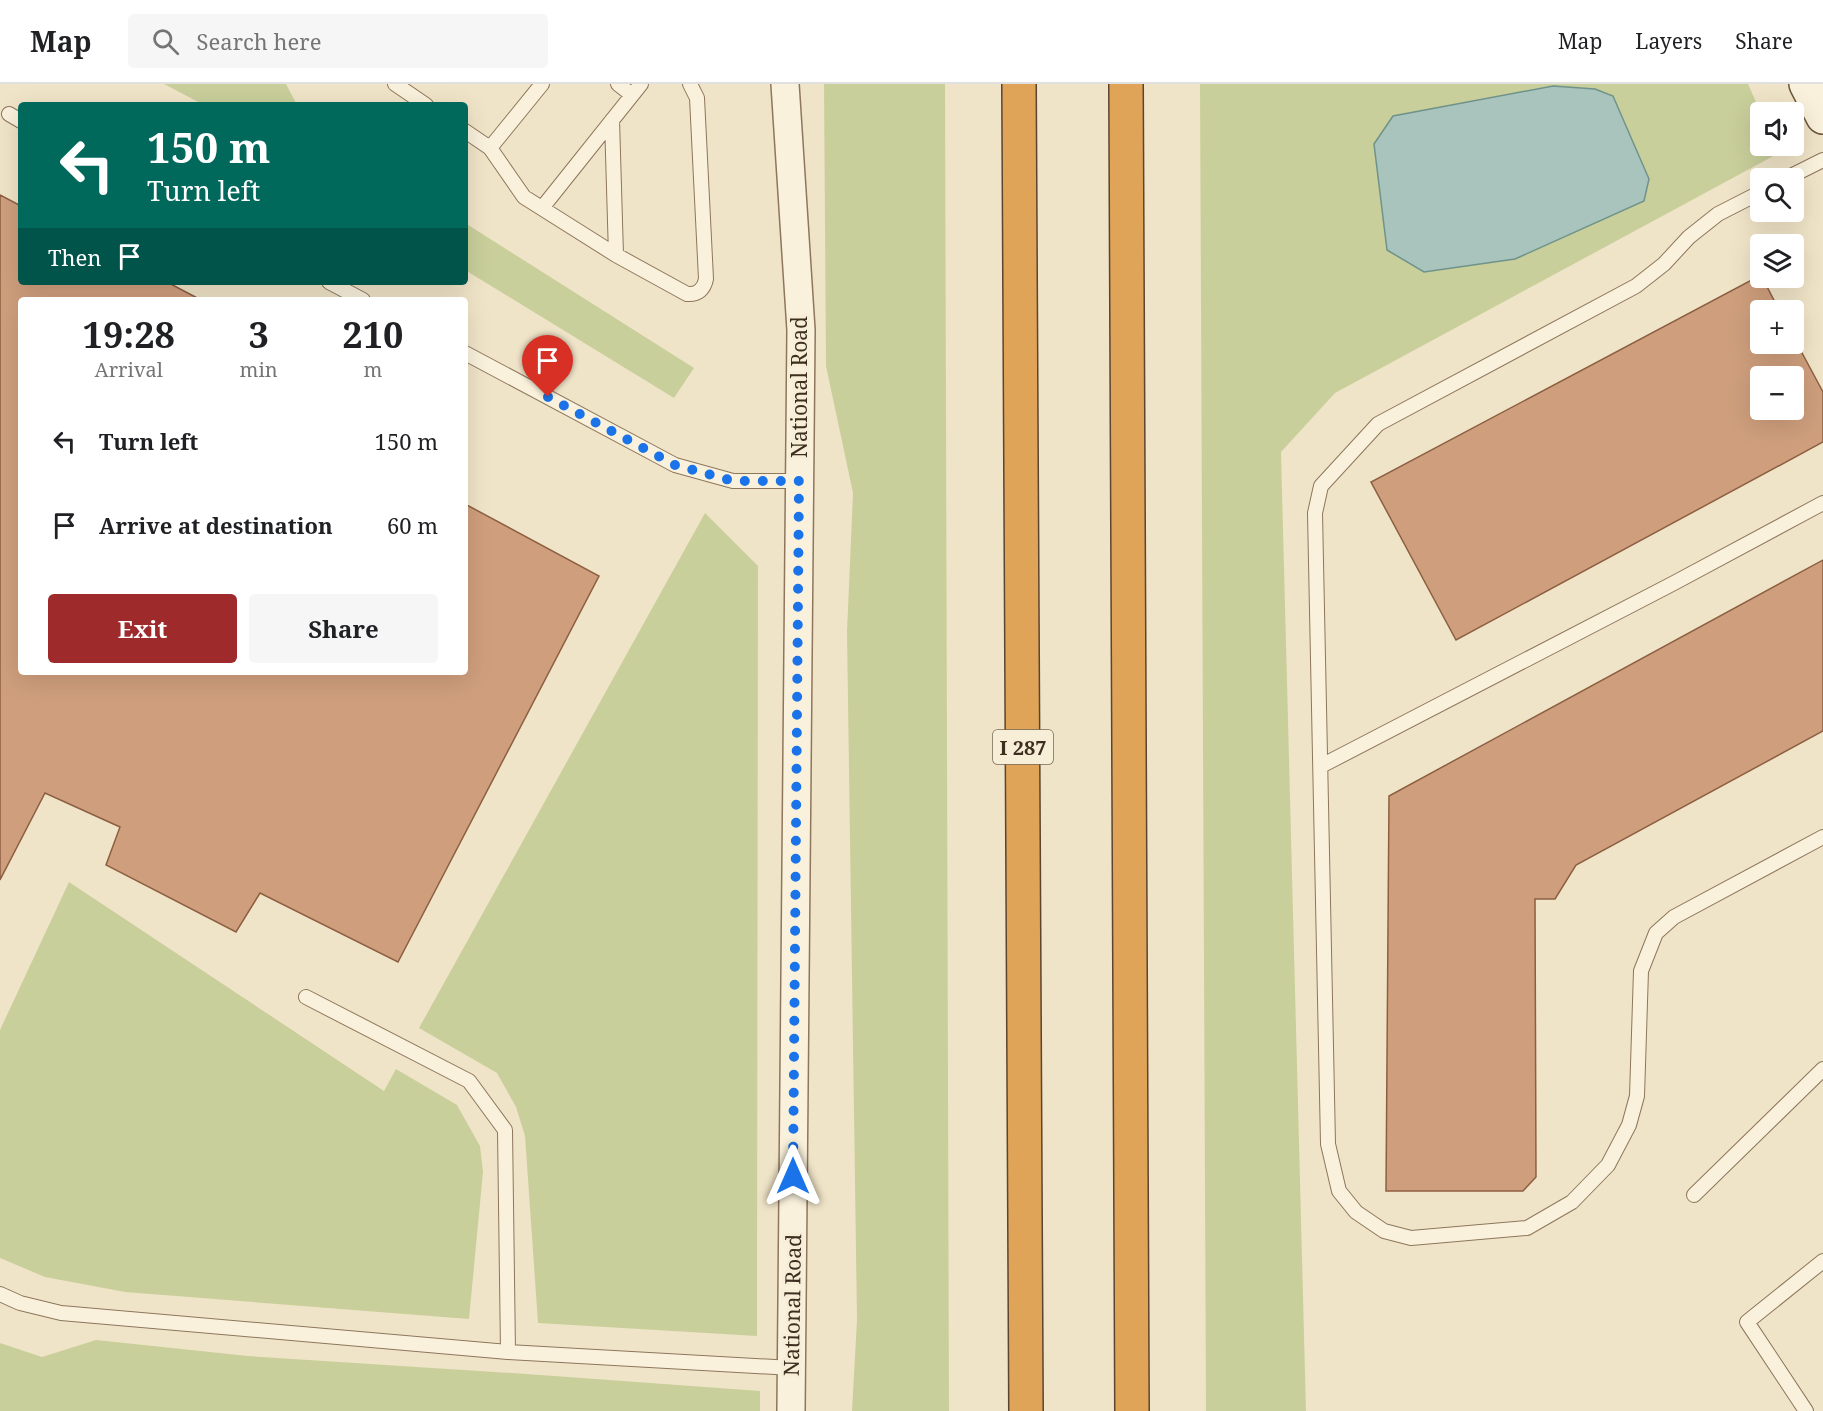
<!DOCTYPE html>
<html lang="en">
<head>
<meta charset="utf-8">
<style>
	body { margin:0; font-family:"Noto Serif",serif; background:#f6f6f6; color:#202124; height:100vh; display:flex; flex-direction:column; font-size:22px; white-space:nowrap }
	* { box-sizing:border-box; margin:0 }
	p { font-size:20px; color:#757577 }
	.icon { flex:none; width:33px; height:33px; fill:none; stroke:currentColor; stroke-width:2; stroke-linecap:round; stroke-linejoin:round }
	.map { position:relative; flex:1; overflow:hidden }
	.sheet { position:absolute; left:18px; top:213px; width:450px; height:378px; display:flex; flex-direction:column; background:#fff; border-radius:6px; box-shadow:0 6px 24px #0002 }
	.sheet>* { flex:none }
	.top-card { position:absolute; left:18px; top:18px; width:450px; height:183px; border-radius:6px; box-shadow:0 6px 24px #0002; background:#00695c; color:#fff; overflow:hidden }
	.controls { position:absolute; left:1750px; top:18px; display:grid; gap:12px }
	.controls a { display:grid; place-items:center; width:54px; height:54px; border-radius:6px; background:#fff; box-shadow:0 6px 24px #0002; font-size:30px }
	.pin { position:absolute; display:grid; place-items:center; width:51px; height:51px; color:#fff; margin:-62px -26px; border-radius:50% 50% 50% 0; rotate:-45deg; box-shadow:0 0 6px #0007 }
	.pin .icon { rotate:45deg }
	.me { position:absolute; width:66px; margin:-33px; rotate:0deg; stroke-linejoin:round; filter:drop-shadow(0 0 4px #0008) }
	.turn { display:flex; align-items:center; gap:21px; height:126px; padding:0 30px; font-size:27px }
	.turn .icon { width:78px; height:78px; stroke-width:2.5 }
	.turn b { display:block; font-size:42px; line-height:51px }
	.then { display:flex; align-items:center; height:57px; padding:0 30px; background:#0003; gap:12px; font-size:22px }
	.eta { display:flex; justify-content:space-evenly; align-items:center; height:102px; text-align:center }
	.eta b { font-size:36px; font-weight:700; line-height:42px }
	.button { display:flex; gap:12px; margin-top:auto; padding:12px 30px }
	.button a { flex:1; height:69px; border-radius:6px; background:#9e2a2b; color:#fff; font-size:24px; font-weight:700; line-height:69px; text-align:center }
	.button a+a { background:#f6f6f6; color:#202124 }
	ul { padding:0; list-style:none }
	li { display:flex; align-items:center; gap:18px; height:84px; padding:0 30px }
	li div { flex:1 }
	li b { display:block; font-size:22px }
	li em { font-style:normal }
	header { display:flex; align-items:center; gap:36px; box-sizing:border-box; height:84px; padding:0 30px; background:#fff; border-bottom:2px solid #e0e0e0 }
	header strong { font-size:28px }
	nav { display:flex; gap:33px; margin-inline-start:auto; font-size:21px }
	.search { width:420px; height:54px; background:#f6f6f6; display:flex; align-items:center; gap:15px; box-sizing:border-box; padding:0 21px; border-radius:6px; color:#757577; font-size:22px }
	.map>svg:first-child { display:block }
</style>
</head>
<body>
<header>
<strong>Map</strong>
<div class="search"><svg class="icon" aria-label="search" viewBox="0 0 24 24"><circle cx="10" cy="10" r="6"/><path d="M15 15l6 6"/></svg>Search here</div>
<nav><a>Map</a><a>Layers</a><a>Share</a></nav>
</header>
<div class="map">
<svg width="1823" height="1327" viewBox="0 0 1823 1327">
	<rect width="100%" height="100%" fill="#f0e4c8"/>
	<path fill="#c9cf9b" d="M164 0H286L297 21H204Z
		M824 0H945L949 1327H852L857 1236 847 548 853 409 826 282Z
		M1200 0H1748L1761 29V62H1776L1779 69 1335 309 1281 368 1306 1327H1206Z
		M465 139 694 284 674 314 465 186Z
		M705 429 758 482 757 1252 538 1239 525 1052 516 1023 497 989 419 944Z
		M69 798 384 1007 396 985 457 1021 480 1062 483 1088 469 1235 125 1208 45 1193 0 1174V946Z
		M96 1256 248 1272 527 1290 760 1307V1327H0V1259L42 1273Z"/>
	<path fill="#a9c4bc" stroke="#6f938a" stroke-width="1.5" d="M1553 2 1595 5 1613 12 1649 95 1644 117 1515 175 1424 188 1387 166 1374 60 1393 32Z"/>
	<path fill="#cf9f7d" stroke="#8d5f41" stroke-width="1.5" fill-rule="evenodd" d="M0 111 21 122V198H167L201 216H21V588H465V420L599 492 398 878 260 809 236 848 106 781 120 743 45 709 0 796Z
		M1761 191 1779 226H1761V260H1794V254L1823 308V358L1456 556 1371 398ZM1761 292H1794V326H1761Z
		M1823 476V647L1576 781 1555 815H1535L1536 1093 1523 1107H1386L1389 712Z"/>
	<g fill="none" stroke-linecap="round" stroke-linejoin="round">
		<defs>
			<path id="lane" d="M395 0 426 21
				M618 0 632 11
				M9 30 21 37
				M612 36 616 171
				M465 47 490 64 524 113 616 171 687 210C698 211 704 205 706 195L697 14 690 0
				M490 64 542 0
				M1787 94 1823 76
				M1761 108 1718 130 1689 153 1664 180 1636 202 1378 340 1321 402 1315 429 1328 1060 1339 1107 1356 1128 1384 1147 1411 1154 1527 1144 1572 1118 1608 1081 1629 1041 1637 1012 1641 887 1656 849 1674 833 1823 753
				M542 124 641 0
				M329 198 363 216
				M465 269 675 381 733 397H799
				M1321 682 1674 499 1823 419
				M306 913 469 997 505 1046 508 1268
				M1694 1111 1823 985
				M0 1210 20 1219 61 1229 508 1268 792 1284
				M1806 1327 1747 1238 1823 1177"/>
			<path id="street" d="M785 0 801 246 791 1327"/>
			<path id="secondary" d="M1806 0 1823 33"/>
			<path id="highway" d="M1019 0 1026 1327
				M1126 0 1132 1327"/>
		</defs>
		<use href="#lane" stroke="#8d765c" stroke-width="16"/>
		<use href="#street" stroke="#8d765c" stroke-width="30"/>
		<use href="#secondary" stroke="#6f573f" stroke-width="36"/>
		<use href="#highway" stroke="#5b4430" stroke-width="36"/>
		<use href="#lane" stroke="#faf1dc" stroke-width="14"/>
		<use href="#street" stroke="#faf1dc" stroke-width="27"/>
		<use href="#secondary" stroke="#faf1dc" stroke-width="33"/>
		<use href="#highway" stroke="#e0a458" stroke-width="33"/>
	</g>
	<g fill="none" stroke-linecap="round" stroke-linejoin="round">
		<path stroke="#1a73e8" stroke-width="10" stroke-dasharray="0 18" d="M548 313 675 381 733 397H799L793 1092"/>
	</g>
	<g text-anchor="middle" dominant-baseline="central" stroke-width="6" stroke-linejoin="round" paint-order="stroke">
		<rect fill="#f7eed8" stroke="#756857" stroke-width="1.5" x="993" y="646" width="60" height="34" rx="4.5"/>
		<g font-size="20" font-weight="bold" fill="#3d2e20">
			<text x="1023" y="663">I 287</text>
		</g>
		<g font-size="21" fill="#3d2e20" stroke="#f7eed8">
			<text transform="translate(799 303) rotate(-90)">National Road</text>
			<text transform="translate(792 1221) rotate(-89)">National Road</text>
		</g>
	</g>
</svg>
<div class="controls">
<a><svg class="icon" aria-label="sound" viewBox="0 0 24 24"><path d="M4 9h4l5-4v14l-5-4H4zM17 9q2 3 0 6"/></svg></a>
<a><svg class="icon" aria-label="search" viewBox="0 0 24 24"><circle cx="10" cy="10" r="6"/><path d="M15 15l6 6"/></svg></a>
<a><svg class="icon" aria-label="layers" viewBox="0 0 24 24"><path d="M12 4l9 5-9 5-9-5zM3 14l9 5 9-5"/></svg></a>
<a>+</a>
<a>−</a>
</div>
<div class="pin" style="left:548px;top:313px;background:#d93025"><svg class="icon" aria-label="arrive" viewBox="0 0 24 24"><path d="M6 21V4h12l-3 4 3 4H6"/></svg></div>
<svg class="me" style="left:793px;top:1092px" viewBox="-20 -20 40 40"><path d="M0-17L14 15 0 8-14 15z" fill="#1a73e8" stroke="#fff" stroke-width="4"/></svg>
<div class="top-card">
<div class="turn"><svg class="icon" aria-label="left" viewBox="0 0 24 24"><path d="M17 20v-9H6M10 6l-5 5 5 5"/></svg><div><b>150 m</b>Turn left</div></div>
<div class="then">Then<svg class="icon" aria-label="arrive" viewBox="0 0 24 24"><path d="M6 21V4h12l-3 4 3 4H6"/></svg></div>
</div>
<section class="sheet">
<div class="eta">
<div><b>19:28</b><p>Arrival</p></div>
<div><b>3</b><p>min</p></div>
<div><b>210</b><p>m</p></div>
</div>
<ul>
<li><svg class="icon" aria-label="left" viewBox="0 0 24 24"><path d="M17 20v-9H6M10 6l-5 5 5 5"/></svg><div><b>Turn left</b></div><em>150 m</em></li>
<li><svg class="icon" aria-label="arrive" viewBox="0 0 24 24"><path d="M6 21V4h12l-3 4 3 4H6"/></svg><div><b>Arrive at destination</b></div><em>60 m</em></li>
</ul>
<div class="button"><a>Exit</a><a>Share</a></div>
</section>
</div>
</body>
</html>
